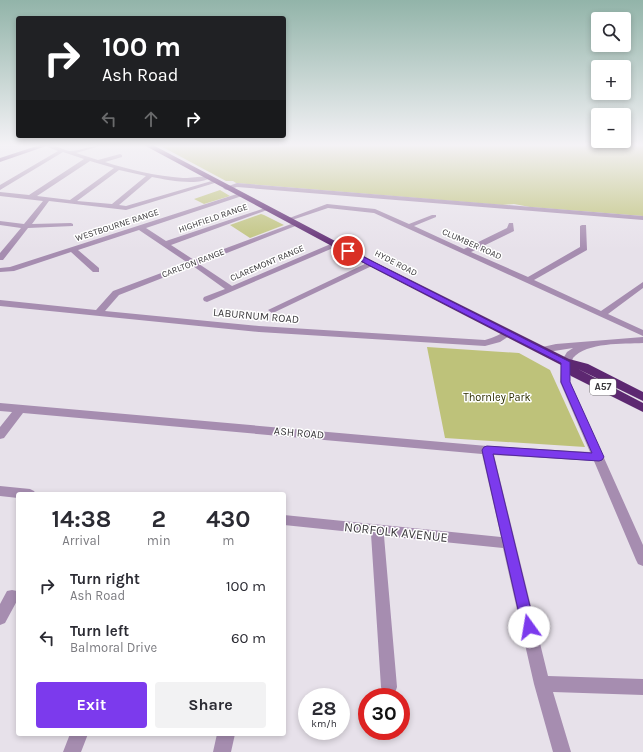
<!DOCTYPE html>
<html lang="en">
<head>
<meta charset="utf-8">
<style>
	body { margin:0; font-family:Karla,sans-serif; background:#f2f2f3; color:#2b2b33; height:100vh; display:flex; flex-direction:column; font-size:15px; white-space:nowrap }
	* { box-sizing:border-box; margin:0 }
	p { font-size:13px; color:#7c7c81 }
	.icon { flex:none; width:22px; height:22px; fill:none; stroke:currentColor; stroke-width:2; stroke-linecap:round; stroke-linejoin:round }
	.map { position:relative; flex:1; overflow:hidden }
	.details { position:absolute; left:16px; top:492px; width:270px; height:244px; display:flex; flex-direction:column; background:#fff; border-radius:4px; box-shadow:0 2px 6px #0003 }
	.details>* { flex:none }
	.hud { position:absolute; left:16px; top:16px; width:270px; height:122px; border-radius:4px; box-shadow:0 2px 6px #0003; background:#202124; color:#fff; overflow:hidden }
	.controls { position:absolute; left:591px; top:12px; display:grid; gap:8px }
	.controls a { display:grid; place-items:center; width:40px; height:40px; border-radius:4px; background:#fff; box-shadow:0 2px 6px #0003; font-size:20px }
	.speed { position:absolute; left:298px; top:688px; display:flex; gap:8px; font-size:20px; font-weight:700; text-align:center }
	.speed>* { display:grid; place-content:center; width:52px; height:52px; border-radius:50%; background:#fff; box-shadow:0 2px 6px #0003; line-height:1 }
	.speed small { font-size:10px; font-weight:400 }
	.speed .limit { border:6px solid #d22; background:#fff; color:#111 }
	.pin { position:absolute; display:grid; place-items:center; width:34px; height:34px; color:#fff; margin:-17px; border:2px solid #fff; border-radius:50%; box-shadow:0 1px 4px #0007 }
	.me { position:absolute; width:44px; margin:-22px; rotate:347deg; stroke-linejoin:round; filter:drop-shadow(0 0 3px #0008) }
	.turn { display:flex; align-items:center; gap:14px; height:84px; padding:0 20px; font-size:18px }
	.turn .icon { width:52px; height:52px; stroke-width:2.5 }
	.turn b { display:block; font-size:28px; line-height:34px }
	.lanes { display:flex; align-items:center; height:38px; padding:0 20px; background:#0003; justify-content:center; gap:20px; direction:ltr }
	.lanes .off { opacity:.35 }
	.eta { display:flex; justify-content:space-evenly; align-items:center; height:68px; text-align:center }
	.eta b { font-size:24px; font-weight:700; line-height:28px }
	.primary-button { display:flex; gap:8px; margin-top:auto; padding:8px 20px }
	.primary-button a { flex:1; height:46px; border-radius:4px; background:#7c3aed; color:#fff; font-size:16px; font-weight:700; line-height:46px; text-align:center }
	.primary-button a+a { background:#f2f2f3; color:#2b2b33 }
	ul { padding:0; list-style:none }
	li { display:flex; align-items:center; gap:12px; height:52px; padding:0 20px }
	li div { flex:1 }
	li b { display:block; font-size:15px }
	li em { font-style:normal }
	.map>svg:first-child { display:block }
</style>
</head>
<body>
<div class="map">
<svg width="643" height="752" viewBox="0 0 643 752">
	<rect width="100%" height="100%" fill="#e7e1ea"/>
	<path fill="#bec27a" d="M157 144H643V216L530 207 514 204 502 205 236 183 233 181H226Z
		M220 190 230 196 204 204 194 199Z
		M261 214 264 215 284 225 250 238 230 225Z
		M427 347 519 353 550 370 585 447 445 438Z"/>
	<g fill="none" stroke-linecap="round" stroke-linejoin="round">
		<path fill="#a68db0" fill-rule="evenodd" d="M45 144C54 144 61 149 69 151 77 152 96 144 107 144L76 153 98 160 120 154 122 155V157L105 162C130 170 156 176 183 178 190 178 206 175 210 178 198 186 167 180 152 177L119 205 126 206 215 180 218 182 126 210 49 201 32 224 71 223 73 224V226L28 228 3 260H0V253L21 228 0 225V221L24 224 43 201 0 196V192L29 195 84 159 63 152 0 190V185L58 151 45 146ZM90 161 114 168 70 200 37 196ZM119 170 146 176 112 204 77 201Z
			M237 183 643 216V220L237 187 226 190 223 188Z
			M240 193 242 194V196L146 228 166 241 265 208 270 209 171 245 194 260 294 223H298V225L199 264 232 286 333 243H336L340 245 207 302 204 301 203 299 204 297 225 289 193 266 119 295 105 311 259 326 485 340C494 338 501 333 509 330L514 333 500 342 485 346 259 332 0 306V300L96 310 113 291 188 263 139 230 78 250 99 268V272H93L71 252 14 271 0 272V268L10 267Z
			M327 204 375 209 409 224 432 215H436V217L414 226 464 249 507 228 509 223H513L514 231 471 252 528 277 580 247V226L582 225H586L587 250 534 280 601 311 643 282V288L608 314 643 330V336L374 213 328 208 289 221 284 220Z
			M369 262H372L376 264 275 312 272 313 268 310Z
			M643 337V343C623 344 587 342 573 358L570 367V382L643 545V566L638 564 636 560 594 461 494 455 548 676 643 679V695L553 692 571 752H553L534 684 503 548 384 536 397 687 395 693 389 695 383 693 381 687 371 534 284 525V515L501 537 482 454 23 413 4 438 0 439V427L12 412 0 411V403L487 446 590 452 560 382 561 362 567 352 573 348 541 353 536 350 538 348 556 344Z
			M0 486 30 489 34 491 36 494H18V498L0 496Z
			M12 590 17 591 18 599 5 623 0 625V604L7 591Z
			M70 734H88L81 752H63Z
			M217 734H235L231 752H213Z"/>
		<path fill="#714483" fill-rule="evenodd" d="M43 144H52L0 162V158Z"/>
		<path fill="#5d2871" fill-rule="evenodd" d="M142 144H151L375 262 569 359 588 364 643 392V401L578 369 643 403V412L571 376 561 365 369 266Z"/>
	</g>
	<linearGradient id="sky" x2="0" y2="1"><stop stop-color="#92b4a9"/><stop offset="0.58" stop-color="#f4f2f6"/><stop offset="1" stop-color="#f4f2f6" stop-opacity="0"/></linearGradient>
	<rect width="643" height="250" fill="url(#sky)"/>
	<path fill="#7c3aed" stroke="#51269a" d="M348 249 570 362V382L604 457 602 460 599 461 493 454 535 627 533 632 529 634 524 632 522 627 482 450 484 447 487 446 592 453 561 382V363L345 253V250Z"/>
	<g text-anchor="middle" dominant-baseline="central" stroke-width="3" stroke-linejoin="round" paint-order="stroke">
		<g font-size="9" fill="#3c3a3d" stroke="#fff">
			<text transform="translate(213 218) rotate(-19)">HIGHFIELD RANGE</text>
			<text transform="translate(117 225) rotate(-18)">WESTBOURNE RANGE</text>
			<text transform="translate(472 244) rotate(24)">CLUMBER ROAD</text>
			<text transform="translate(193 263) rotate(-21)">CARLTON RANGE</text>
			<text transform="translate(267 263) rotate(-23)">CLAREMONT RANGE</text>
			<text transform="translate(396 263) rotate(27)">HYDE ROAD</text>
		</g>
		<rect fill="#fff" stroke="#767577" stroke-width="1" x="590" y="379" width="26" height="16" rx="3"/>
		<g font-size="10" font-weight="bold" fill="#3c3a3d">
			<text x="603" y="387">A57</text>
		</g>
		<g font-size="11" fill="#3c3a3d" stroke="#fff">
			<text transform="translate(256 316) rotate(5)">LABURNUM ROAD</text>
			<text transform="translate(299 433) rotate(5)">ASH ROAD</text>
		</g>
		<g font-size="11" fill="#2d2e00" stroke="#fff">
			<text x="497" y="397">Thornley Park</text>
		</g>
		<g font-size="13" fill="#3c3a3d" stroke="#fff">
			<text transform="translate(396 532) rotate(6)">NORFOLK AVENUE</text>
		</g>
	</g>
</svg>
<div class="controls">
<a><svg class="icon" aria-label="search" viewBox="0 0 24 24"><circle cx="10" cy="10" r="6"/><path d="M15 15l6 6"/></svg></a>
<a>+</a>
<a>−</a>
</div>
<div class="speed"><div>28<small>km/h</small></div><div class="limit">30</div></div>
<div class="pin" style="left:348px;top:251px;background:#d93025"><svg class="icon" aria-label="arrive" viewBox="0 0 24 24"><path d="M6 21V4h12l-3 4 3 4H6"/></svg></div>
<svg class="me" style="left:529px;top:627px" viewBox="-20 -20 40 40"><circle r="19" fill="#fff"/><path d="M0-13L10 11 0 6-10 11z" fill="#7c3aed"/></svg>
<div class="hud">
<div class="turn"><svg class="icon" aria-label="right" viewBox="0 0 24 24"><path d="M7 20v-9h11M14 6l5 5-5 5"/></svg><div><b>100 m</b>Ash Road</div></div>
<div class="lanes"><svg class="icon off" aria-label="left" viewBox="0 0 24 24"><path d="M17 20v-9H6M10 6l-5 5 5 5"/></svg><svg class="icon off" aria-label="ahead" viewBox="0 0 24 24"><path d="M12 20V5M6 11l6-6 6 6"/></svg><svg class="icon" aria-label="right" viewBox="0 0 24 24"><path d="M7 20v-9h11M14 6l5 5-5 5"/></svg></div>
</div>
<section class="details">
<div class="eta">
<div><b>14:38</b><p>Arrival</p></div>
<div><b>2</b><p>min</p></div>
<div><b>430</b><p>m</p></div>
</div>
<ul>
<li><svg class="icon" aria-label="right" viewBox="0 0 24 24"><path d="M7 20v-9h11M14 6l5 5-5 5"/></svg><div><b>Turn right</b><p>Ash Road</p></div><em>100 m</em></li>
<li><svg class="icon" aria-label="left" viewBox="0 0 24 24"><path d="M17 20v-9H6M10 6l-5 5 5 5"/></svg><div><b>Turn left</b><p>Balmoral Drive</p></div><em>60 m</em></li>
</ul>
<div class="primary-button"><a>Exit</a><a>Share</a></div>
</section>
</div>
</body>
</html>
